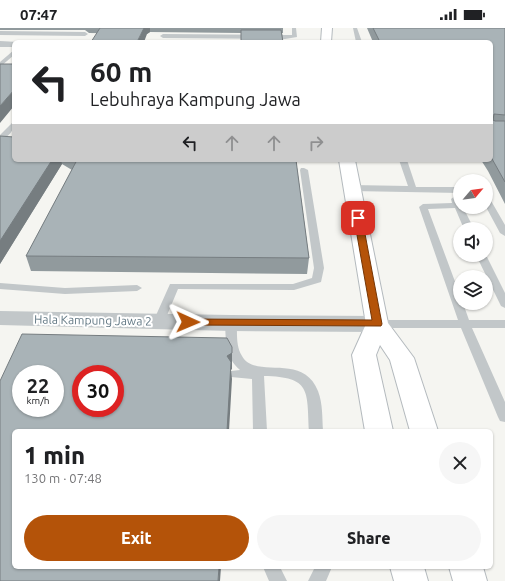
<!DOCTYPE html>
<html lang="en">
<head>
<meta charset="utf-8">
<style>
	body { margin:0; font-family:Ubuntu,sans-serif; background:#f6f6f6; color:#202124; height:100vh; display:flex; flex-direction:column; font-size:15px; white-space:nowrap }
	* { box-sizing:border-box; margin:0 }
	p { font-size:13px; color:#757577 }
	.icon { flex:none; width:22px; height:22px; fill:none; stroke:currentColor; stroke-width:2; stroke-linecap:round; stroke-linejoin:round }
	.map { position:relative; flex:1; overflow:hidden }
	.drawer { position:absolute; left:12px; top:401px; width:481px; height:140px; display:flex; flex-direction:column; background:#fff; border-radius:6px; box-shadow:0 1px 3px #0004 }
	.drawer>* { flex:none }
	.banner { position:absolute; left:12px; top:12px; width:481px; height:122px; border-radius:6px; box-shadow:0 1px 3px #0004; background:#fff; color:#202124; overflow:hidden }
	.needle { width:26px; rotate:61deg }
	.buttons { position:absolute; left:453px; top:146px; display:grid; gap:8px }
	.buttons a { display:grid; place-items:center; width:40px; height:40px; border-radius:50%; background:#fff; box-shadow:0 1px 3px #0004; font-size:20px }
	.speed { position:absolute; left:12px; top:337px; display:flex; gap:8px; font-size:20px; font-weight:700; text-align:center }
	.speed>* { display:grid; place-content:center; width:52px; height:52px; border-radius:50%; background:#fff; box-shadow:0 1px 3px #0004; line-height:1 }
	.speed small { font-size:10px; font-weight:400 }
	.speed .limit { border:6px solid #d22; background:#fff; color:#111 }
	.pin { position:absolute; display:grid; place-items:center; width:34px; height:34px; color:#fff; margin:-17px; border-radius:8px; box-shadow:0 2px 6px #0006 }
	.me { position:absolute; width:44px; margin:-22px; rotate:91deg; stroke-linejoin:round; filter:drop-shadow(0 0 3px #0008) }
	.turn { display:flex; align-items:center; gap:14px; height:84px; padding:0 12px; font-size:18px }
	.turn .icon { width:52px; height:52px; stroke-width:2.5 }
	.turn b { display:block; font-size:28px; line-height:34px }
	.lanes { display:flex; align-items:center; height:38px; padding:0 12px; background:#0003; justify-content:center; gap:20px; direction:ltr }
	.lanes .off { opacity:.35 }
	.round { display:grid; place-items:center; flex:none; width:42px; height:42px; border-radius:21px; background:#f6f6f6 }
	.summary { display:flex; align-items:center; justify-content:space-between; height:68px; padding:0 12px }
	h1 { font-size:24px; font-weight:800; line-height:30px }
	.cta { display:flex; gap:8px; margin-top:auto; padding:8px 12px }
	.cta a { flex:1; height:46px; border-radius:24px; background:#b45309; color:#fff; font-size:16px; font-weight:800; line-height:46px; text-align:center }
	.cta a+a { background:#f6f6f6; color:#202124 }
	.status { display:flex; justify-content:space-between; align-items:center; height:28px; padding:0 20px; background:#fff; direction:ltr }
	.status svg { height:11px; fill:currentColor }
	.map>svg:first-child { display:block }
</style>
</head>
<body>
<div class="status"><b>07:47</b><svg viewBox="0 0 49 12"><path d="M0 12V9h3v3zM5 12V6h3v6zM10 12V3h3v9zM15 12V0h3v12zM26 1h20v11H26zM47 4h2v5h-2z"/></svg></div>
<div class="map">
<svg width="505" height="553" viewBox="0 0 505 553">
	<rect width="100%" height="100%" fill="#f5f5f1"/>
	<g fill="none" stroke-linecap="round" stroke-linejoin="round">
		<defs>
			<path id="secondary" d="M322 0H332L331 14H321Z
				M339 132H355L388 295 414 330 438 403H410L390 332 380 317 376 327 393 403H365L352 327 366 296Z
				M390 539H424L428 553H394Z
				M449 539H483L487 553H453Z"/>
		</defs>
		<use href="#secondary" stroke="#b4babe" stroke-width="2"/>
		<path fill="#c2c7c9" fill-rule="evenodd" d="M292 0H296L297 9 285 11 163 10 160 8 163 6 285 7H292Z
			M353 0H357L362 14H356Z
			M0 3 85 4 88 6 85 8 0 7Z
			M14 22V27L0 39V34Z
			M14 94C14 103 9 109 0 112V107L12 95Z
			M399 132H407L416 159H460V165L352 163 348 160 352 157 408 158Z
			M301 140H304L308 142 324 240 321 254 294 262 178 261 163 297H155L153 294 170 256H293L312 250 314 240 300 142Z
			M455 168 459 171 460 179H463L474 201H464L455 180 428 181 460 267V275H463L469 292H505V300H472L505 374V394L500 393 498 389 461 300H377L373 299 371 296 373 293 377 292H458L419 179 423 176 452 175 451 171Z
			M486 168 490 171 505 197V208L500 205 486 179Z
			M476 227H486L505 265V280L501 278 500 276Z
			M0 255 65 260 137 257 142 260 137 263 65 266 0 261Z
			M231 291 235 292 237 295C237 306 236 319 242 328 255 352 303 324 318 363 323 376 322 390 323 403H309C307 362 311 349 264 348L267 403H253L252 351 231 349 229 346 231 343 240 342C225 329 226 313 225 295L227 292Z
			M263 539H280L287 553H269Z
			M315 539H332L326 553H308Z"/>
		<path fill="#c2c7c9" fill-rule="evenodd" d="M0 13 18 14H14V19H0Z
			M0 283 231 287 377 288 385 291 388 296 385 301 377 304 231 303 0 297Z"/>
		<use href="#secondary" fill="#fff" fill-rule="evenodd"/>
	</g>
	<path fill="#919a9d" d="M0 0H283V5H282L283 14H241V5L150 4 147 6 89 5 85 2H0Z
		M367 0H505V176L488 143 481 132H491V14H373Z
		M0 108 14 132H296L309 230 307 246 31 243 26 228 72 142 62 136 0 236Z"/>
	<path fill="#767d80" d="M144 0H150V4L147 6 144 14H137Z
		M14 62V78L0 95V78Z
		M52 132H61L62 136 0 236V213Z
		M232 319V341L231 342 232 351 229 403H227V328Z
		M219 539H221L220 553H218Z"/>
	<path fill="#a9b3b7" stroke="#767d80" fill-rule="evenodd" d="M100 0H144L137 14H91Z
		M373 0H505V87L494 86 493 92 495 93H505V154L491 129V14H380Z
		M241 2H281L283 14H241Z
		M0 36H14V62L0 78Z
		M0 108 14 109V132H52L0 213Z
		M77 132H296L309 230 26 228Z
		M22 306 227 310 232 319V325L227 328 231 334 227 403H14V539H219L218 553H0V353ZM21 346H55V380H21ZM81 346H115V380H81Z"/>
	<path fill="#b45309" stroke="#753606" d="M355 188H361L362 190 382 296 381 298 184 297 183 294 184 292 188 291 372 292 354 190Z"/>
	<g text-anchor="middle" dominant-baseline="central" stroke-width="4" stroke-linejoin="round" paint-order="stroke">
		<g font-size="12" fill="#627884" stroke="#fff">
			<text transform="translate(93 292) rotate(1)">Hala Kampung Jawa 2</text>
		</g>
	</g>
</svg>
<div class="buttons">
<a><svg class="needle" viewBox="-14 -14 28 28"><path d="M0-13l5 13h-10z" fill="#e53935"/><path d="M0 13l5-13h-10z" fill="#757577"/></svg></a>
<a><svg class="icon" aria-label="sound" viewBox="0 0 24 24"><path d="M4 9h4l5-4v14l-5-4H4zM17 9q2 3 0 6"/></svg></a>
<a><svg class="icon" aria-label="layers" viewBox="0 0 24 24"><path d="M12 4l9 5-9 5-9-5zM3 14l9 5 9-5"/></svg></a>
</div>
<div class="speed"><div>22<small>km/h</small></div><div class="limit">30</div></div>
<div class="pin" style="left:358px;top:190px;background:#d93025"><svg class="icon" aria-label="arrive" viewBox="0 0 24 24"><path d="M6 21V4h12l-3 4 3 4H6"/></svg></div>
<svg class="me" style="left:188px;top:294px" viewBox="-20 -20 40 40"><path d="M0-17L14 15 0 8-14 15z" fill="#b45309" stroke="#fff" stroke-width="4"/></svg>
<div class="banner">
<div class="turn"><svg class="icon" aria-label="left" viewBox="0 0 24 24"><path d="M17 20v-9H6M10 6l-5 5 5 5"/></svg><div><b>60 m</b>Lebuhraya Kampung Jawa</div></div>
<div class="lanes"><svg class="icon" aria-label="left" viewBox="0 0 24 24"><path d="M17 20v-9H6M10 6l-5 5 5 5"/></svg><svg class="icon off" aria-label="ahead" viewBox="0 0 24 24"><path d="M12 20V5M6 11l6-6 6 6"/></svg><svg class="icon off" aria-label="ahead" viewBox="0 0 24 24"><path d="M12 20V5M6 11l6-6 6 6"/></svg><svg class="icon off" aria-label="right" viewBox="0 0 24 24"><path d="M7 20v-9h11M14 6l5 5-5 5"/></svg></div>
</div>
<section class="drawer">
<div class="summary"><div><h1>1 min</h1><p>130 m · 07:48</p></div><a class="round"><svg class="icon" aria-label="close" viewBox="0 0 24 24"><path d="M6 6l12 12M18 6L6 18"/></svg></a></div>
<div class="cta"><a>Exit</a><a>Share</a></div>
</section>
</div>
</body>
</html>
